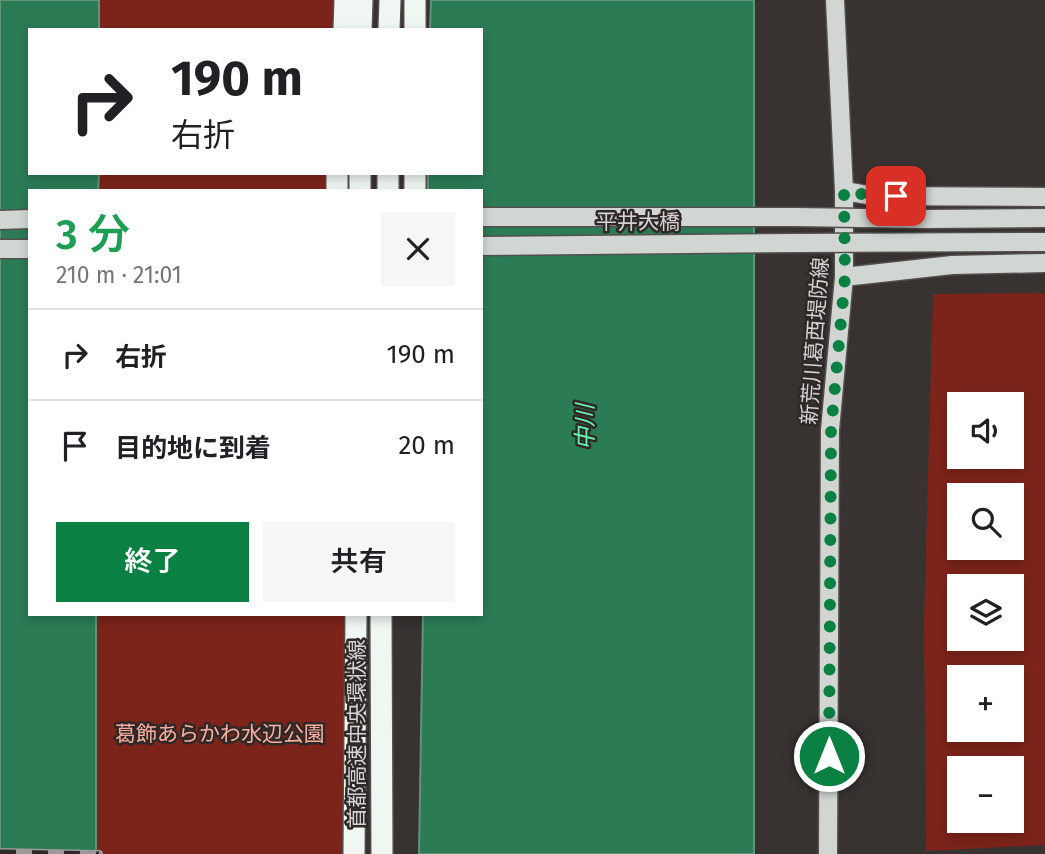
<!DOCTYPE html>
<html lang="ja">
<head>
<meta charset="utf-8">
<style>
	body { margin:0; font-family:"Fira Sans","Noto Sans JP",sans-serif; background:#f6f6f6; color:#202124; height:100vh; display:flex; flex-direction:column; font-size:26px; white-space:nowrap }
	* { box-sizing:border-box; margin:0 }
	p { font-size:23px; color:#757577 }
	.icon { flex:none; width:38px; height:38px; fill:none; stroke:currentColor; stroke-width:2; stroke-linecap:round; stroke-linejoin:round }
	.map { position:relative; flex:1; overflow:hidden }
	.sheet { position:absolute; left:28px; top:189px; width:455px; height:427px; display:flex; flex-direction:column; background:#fff; border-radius:0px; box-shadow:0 4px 10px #0003 }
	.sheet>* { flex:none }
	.top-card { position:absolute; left:28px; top:28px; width:455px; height:147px; border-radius:0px; box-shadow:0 4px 10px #0003; background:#fff; color:#202124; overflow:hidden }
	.fabs { position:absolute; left:947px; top:392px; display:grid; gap:14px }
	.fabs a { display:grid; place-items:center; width:77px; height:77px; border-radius:0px; background:#fff; box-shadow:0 4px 10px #0003; font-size:35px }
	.pin { position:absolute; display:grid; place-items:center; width:60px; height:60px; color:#fff; margin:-30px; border-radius:14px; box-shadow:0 4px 10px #0006 }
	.me { position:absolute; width:77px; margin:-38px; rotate:0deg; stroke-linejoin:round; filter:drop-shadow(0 0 5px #0008) }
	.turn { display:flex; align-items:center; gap:24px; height:147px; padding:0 28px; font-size:32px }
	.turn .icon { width:91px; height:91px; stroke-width:2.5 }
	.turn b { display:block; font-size:49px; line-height:60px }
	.round { display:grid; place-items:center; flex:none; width:74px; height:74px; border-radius:0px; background:#f6f6f6 }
	.summary { display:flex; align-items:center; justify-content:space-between; height:119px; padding:0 28px }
	h1 { font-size:42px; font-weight:600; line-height:52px; color:#1e9e55 }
	.action { display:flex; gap:14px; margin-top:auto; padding:14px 28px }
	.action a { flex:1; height:80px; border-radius:0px; background:#0b8043; color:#fff; font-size:28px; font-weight:600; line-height:80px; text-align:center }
	.action a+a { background:#f6f6f6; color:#202124 }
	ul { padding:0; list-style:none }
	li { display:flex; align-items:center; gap:21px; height:91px; padding:0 28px; border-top:2px solid #e0e0e0 }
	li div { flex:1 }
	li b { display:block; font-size:26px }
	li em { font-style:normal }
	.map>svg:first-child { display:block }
</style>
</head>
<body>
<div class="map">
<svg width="1045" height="854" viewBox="0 0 1045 854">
	<rect width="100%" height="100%" fill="#383231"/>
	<path fill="#7c241a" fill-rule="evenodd" d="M99 0H352L351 30H99Z
		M99 173H350V191H98Z
		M1045 293V845L926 851 924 623 933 294ZM1012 404V457H959V404ZM1012 495V548H959V495ZM1012 586V639H959V586ZM1012 677V730H959V677ZM1012 768V821H959V768Z
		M96 614H345L343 854H96Z"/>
	<path fill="#2b7b55" stroke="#5e957a" stroke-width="2" d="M0 0H99V30H30V173H99L98 191H30V614H96V854H0Z
		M431 0H754V854H419L423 614H481V191H428V173H481V30H430Z"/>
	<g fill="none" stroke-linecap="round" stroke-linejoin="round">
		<defs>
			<path id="major" d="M844 191 874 196 1045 197
				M481 217H795
				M0 220 30 219
				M481 246 795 243
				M0 249H30
				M844 277 952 265 1045 263
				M828 854 830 430 844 277V191L835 0"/>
			<path id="highway" d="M344 30 345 0
				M361 30 362 0
				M389 30 390 0
				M415 30V0
				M415 173V191
				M337 191V173
				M360 191V173
				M388 191V173
				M381 614 382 854
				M354 854 356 614"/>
		</defs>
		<use href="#major" stroke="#544f4e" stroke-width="21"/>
		<use href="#highway" stroke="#544f4e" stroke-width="24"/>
		<use href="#major" stroke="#d1d6d3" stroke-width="18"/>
		<use href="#highway" stroke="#f0f6f2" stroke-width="21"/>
		<defs>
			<path id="rail" d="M0 852 99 854"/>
		</defs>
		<use href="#rail" stroke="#9d9998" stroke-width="8"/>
		<use href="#rail" stroke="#2e2827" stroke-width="5" stroke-dasharray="16" stroke-linecap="butt"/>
		<defs>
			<path id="major-bridge" d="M795 217 927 219 1045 218
				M795 243 1045 242"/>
		</defs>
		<use href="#major-bridge" stroke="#544f4e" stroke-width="21" stroke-linecap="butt"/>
		<use href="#major-bridge" stroke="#d1d6d3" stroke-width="18"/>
	</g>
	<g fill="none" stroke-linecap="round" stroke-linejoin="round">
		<path stroke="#0b8043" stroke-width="12" stroke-dasharray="0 21.6" d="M829 756 831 430 845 277 844 191 873 196H896"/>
	</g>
	<g text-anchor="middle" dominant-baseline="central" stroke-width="5" stroke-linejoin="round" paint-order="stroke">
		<g font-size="21" fill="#d6d2d2" stroke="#2e2827">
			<text x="638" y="222">平井大橋</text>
			<text transform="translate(815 341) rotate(-86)">新荒川葛西堤防線</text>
			<text transform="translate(357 734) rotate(-90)">首都高速中央環状線</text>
		</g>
		<g font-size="21" fill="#faada0" stroke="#2e2827">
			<text x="220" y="734">葛飾あらかわ水辺公園</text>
		</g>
		<g font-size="23" font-style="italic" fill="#6af3b0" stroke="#2e2827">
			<text transform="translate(585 427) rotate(-90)">中川</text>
		</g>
	</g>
</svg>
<div class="fabs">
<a><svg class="icon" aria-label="sound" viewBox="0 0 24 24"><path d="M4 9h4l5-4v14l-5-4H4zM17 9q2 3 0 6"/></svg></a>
<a><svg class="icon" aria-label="search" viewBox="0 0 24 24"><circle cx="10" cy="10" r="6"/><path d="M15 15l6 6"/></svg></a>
<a><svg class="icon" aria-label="layers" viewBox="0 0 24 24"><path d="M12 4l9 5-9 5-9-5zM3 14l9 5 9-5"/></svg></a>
<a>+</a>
<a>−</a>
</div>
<div class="pin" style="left:896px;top:196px;background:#d93025"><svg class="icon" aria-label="arrive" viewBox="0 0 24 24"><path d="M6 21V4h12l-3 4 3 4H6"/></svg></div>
<svg class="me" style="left:829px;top:756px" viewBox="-20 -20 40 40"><circle r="17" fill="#0b8043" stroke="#fff" stroke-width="3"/><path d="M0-11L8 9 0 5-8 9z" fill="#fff"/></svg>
<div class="top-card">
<div class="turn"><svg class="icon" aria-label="right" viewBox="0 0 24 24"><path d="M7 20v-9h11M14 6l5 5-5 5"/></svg><div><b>190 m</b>右折</div></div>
</div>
<section class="sheet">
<div class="summary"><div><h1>3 分</h1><p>210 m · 21:01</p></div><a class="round"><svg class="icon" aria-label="close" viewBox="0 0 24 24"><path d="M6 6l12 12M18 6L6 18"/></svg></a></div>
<ul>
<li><svg class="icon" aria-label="right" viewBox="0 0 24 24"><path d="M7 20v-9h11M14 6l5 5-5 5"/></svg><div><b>右折</b></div><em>190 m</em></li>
<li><svg class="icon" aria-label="arrive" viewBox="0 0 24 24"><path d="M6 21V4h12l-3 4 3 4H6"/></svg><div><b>目的地に到着</b></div><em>20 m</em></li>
</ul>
<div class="action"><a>終了</a><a>共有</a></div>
</section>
</div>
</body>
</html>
